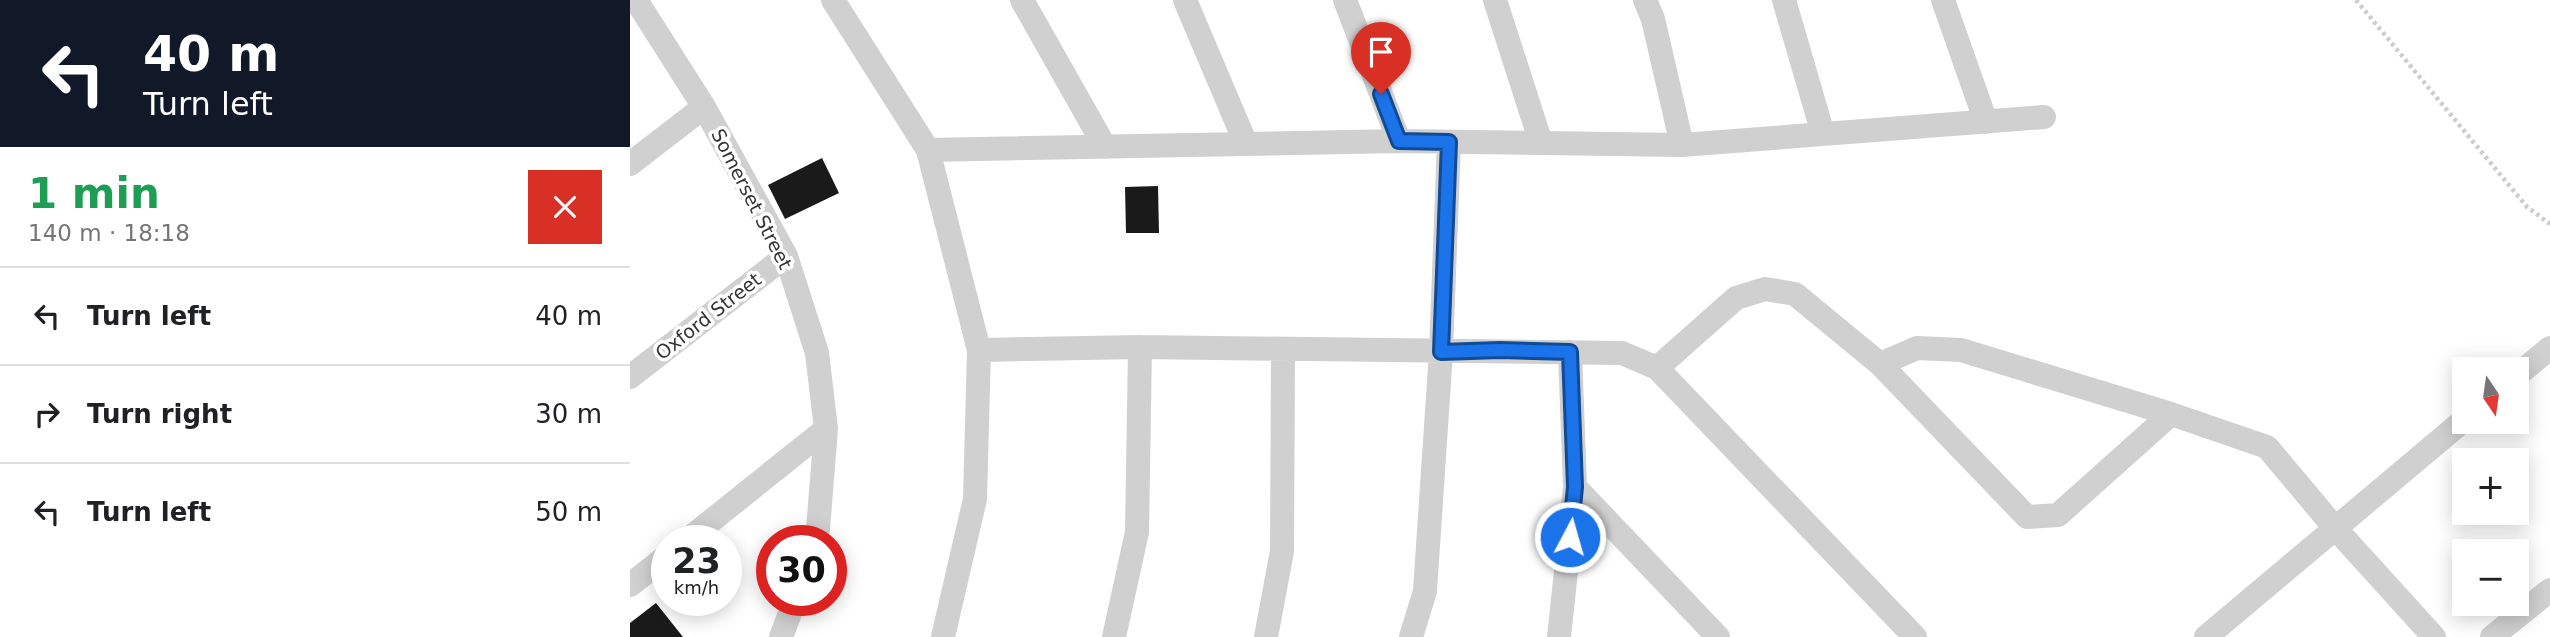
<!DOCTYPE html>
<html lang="en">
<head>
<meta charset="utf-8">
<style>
	body { margin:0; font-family:"DejaVu Sans",sans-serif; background:#f6f6f6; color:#202124; height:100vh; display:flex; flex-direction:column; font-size:26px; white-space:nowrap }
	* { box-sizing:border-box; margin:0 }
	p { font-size:23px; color:#757577 }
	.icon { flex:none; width:38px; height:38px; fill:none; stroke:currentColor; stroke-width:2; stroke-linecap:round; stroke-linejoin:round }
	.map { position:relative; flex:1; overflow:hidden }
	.side { display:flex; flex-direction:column; background:#fff; width:630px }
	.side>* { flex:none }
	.banner { background:#111827; color:#fff; overflow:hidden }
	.needle { width:46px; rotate:167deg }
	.controls { position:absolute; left:1822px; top:357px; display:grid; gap:14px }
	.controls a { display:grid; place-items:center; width:77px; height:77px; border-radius:0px; background:#fff; box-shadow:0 4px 18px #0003; font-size:35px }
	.speed { position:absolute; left:21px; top:525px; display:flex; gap:14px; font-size:35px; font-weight:700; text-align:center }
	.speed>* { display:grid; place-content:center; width:91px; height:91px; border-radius:50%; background:#fff; box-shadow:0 4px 18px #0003; line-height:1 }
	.speed small { font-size:18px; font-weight:400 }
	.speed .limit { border:10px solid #d22; background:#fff; color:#111 }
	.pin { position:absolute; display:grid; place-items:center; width:60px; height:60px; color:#fff; margin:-72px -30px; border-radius:50% 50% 50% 0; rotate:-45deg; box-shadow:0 0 7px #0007 }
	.pin .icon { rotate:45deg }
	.me { position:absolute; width:77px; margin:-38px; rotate:6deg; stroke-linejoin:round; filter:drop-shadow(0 0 5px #0008) }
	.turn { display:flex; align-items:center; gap:24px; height:147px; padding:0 28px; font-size:32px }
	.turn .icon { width:91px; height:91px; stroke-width:2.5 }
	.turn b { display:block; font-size:49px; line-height:60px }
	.round { display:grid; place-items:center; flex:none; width:74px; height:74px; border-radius:0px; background:#f6f6f6 }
	.head { display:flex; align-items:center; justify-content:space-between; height:119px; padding:0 28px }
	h1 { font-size:42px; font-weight:800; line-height:52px; color:#1e9e55 }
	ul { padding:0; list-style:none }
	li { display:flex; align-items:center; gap:21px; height:98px; padding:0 28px; border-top:2px solid #e0e0e0 }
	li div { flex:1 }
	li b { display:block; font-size:26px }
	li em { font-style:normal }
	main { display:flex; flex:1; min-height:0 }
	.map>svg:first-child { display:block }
</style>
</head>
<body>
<main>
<section class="side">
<div class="banner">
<div class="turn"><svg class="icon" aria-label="left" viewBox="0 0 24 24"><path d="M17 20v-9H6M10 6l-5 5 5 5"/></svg><div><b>40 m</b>Turn left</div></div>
</div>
<div class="head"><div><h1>1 min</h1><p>140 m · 18:18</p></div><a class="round" style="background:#d93025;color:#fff"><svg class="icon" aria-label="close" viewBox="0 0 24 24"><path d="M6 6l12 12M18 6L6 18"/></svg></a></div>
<ul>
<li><svg class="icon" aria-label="left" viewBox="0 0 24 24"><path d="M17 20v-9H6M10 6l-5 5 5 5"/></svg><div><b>Turn left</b></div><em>40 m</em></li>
<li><svg class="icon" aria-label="right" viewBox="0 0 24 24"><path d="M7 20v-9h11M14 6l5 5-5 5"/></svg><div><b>Turn right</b></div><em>30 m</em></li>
<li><svg class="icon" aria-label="left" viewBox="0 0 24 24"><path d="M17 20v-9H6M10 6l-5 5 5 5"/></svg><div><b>Turn left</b></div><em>50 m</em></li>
</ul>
</section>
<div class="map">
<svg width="1920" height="637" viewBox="0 0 1920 637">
	<rect width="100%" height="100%" fill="#fff"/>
	<path fill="#1a1a1a" d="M192 158 209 193 155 219 138 185Z
		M528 186 529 233H496L495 187Z
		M26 603 53 637H0V623Z"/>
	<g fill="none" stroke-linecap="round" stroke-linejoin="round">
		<path stroke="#cdcdcd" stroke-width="4.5" stroke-dasharray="3.5 3.5" stroke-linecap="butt" d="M1726 0 1897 207 1920 224"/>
		<path stroke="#d0d0d0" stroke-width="24" d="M6 0 74 107 156 256 187 353 196 429 188 529 185 541
			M203 0 298 150 349 350 345 499 313 637
			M392 0 475 147
			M555 0 616 144
			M715 0 769 141
			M865 0 911 143
			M1015 0 1023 19 1052 145
			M1154 0 1193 134
			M1313 0 1356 122
			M298 150 769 141 1052 145 1414 117
			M0 164 74 107
			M349 350 510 347 992 353 1027 368 1285 637
			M1250 364 1287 348 1331 350 1541 414 1637 447 1705 528 1804 637
			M1027 368 1106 298 1135 289 1165 294 1250 364 1397 517 1428 515 1541 414
			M1886 376 1920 348
			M0 377 156 256
			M945 487 1088 637
			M56 541 196 429
			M0 585 37 556
			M151 637 165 600
			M484 637 507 532 510 347
			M636 637 652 551 653 350
			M781 637 795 591 811 352 819 142
			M929 637 945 487 940 352
			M1576 637 1834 420
			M1862 637 1920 590"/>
	</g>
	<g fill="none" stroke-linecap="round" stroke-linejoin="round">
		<defs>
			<path id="route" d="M751 94 769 141 819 142 811 352 870 350 940 352 945 487 940 537"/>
		</defs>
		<use href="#route" stroke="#114b97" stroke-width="18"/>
		<use href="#route" stroke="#1a73e8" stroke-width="12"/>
	</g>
	<g text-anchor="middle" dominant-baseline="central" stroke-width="7" stroke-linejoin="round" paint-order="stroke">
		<g font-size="19" fill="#333" stroke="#fff">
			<text transform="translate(122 199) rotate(63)">Somerset Street</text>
			<text transform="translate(78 316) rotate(-38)">Oxford Street</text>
		</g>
	</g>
</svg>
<div class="controls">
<a><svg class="needle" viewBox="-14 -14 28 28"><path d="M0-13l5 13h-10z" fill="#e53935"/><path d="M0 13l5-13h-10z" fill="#757577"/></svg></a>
<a>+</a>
<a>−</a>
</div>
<div class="speed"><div>23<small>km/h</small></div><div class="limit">30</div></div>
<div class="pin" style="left:751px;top:94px;background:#d93025"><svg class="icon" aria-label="arrive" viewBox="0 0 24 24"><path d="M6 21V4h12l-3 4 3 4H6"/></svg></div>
<svg class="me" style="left:940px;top:537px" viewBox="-20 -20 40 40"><circle r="17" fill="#1a73e8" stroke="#fff" stroke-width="3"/><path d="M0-11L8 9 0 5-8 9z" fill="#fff"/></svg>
</div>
</main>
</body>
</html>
